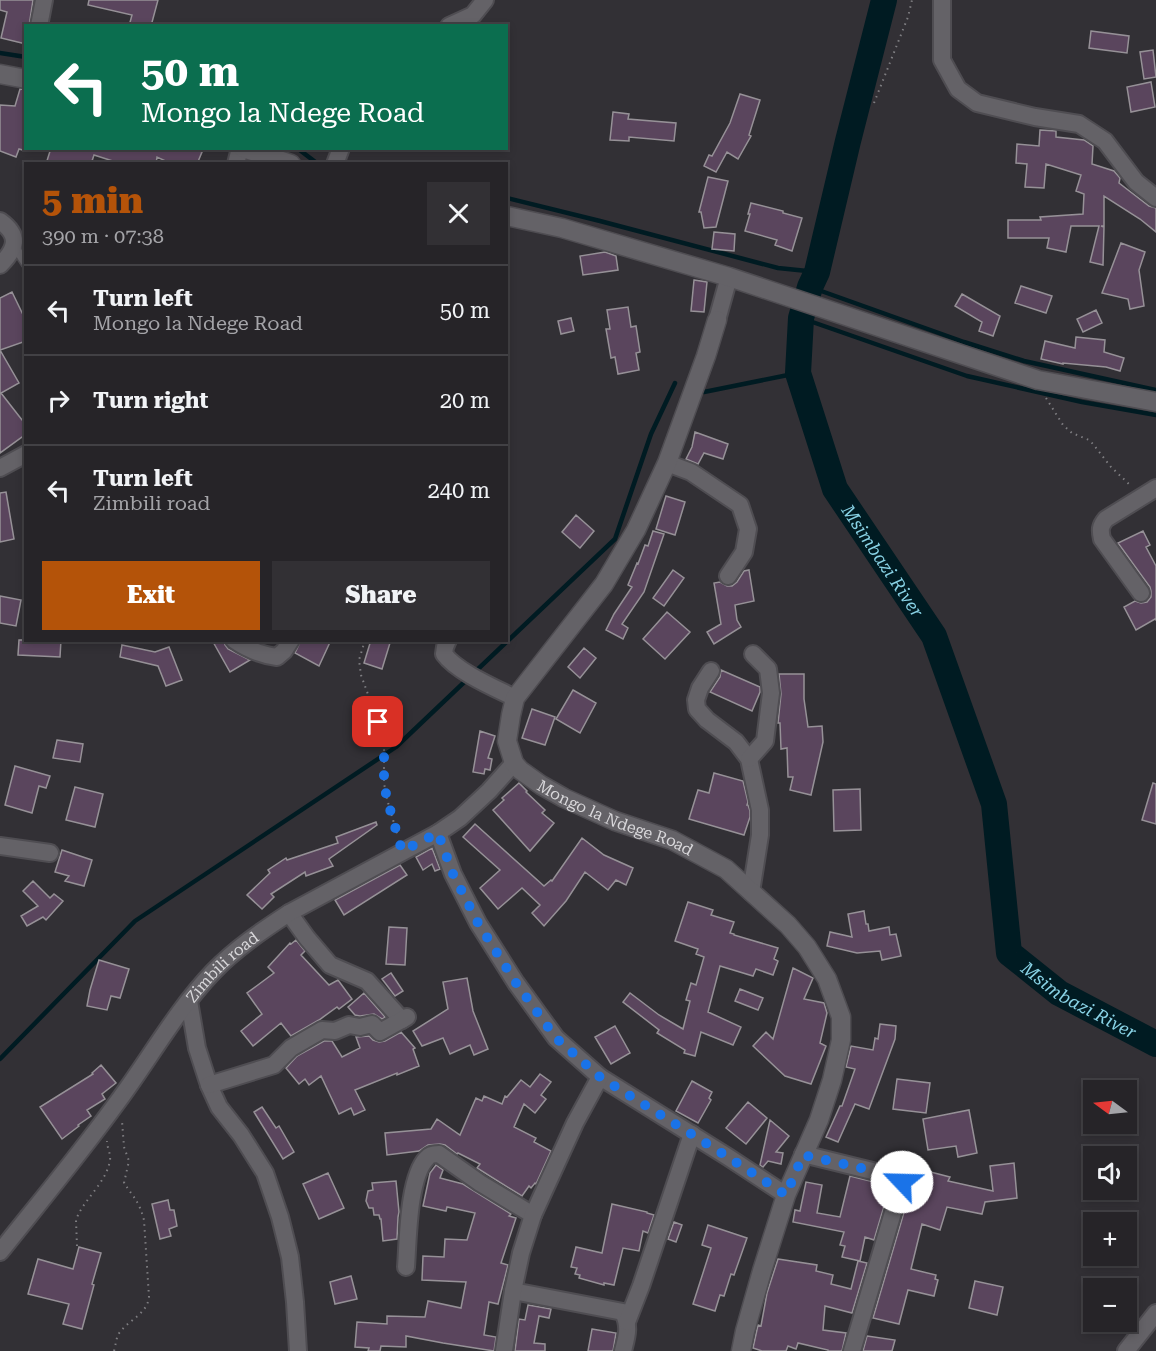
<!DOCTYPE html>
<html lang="en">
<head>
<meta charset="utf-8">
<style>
	body { margin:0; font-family:"Roboto Serif",serif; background:#323034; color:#f1f3f6; height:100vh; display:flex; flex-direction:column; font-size:22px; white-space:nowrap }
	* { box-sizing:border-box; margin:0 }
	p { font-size:20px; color:#a4a4a8 }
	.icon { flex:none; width:33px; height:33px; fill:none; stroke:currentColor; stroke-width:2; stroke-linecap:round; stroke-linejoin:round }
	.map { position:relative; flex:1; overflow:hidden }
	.side { position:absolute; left:24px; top:162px; width:484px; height:480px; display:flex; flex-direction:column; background:#262428; border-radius:0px; box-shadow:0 3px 9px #0003,0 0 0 2px #424145 }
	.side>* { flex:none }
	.top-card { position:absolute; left:24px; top:24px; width:484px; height:126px; border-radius:0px; box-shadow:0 3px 9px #0003,0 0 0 2px #424145; background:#0b6e4f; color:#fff; overflow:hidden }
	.needle { width:39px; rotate:285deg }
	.controls { position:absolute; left:1083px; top:1080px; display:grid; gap:12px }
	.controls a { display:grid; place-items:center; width:54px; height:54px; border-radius:0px; background:#262428; box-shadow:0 3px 9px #0003,0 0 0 2px #424145; font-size:30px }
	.pin { position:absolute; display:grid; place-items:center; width:51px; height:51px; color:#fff; margin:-26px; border-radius:12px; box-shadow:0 3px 9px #0006 }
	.me { position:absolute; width:66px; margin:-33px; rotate:294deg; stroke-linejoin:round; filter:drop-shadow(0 0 4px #0008) }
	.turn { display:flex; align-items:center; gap:21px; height:126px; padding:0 18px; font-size:27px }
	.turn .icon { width:78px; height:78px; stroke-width:2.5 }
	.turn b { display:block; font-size:42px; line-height:51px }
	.round { display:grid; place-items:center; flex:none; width:63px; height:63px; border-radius:0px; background:#323034 }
	.headline { display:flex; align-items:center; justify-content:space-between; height:102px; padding:0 18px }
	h1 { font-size:36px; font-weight:800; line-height:45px; color:#b45309 }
	.button { display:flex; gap:12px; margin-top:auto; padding:12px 18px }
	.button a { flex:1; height:69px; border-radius:0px; background:#b45309; color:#fff; font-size:24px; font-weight:800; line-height:69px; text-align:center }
	.button a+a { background:#323034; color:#f1f3f6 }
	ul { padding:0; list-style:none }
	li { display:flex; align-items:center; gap:18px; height:90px; padding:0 18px; border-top:2px solid #424145 }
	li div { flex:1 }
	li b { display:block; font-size:22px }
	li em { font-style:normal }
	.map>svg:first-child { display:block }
</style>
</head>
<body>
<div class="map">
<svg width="1156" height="1351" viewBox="0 0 1156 1351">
	<rect width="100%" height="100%" fill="#323035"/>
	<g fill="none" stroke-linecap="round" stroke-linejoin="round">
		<path stroke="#001b22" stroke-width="4.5" d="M0 53 26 57
			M297 148 318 164
			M507 198 600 221 778 268 817 272
			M810 287 964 342 1024 361 1156 390
			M801 318 967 376 1082 402 1156 415
			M704 392 798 373
			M0 1059 135 921 396 747 615 539 651 434 675 383"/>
		<path stroke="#001b22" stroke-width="26" id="s1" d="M884 0 848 141 817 272 810 287 801 318 798 373 835 489 934 636 994 804 1009 953 1059 993 1156 1044"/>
	</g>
	<path fill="#5a455d" stroke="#969197" stroke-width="1.5" d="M0 0H33L29 26H26V44L1 38 7 12 0 10Z
		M89 0H158L151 26H129L132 15 88 5Z
		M1091 31 1129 36 1127 53 1089 48Z
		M1153 50 1156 77 1144 79 1140 52Z
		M1151 82 1155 107 1131 112 1127 87Z
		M20 89 26 90V151L19 149 16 157 0 151V105L15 106Z
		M740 94 760 100 749 135 751 136 738 159 727 152 716 172 704 166 709 155 712 156 730 123Z
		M613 112 629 114 628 119 676 123 674 141 629 137V141L610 140Z
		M1040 130 1056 131V137L1084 140 1093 146 1092 164 1114 171 1120 178 1119 183 1149 206 1156 208V232L1140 219 1104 196V226H1101L1104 227 1103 265 1090 262 1099 226H1071L1066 252 1047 248 1049 238H1008V220H1041L1040 217 1083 214 1084 194 1076 191 1081 175 1046 164 1044 188 1025 187 1027 164 1016 163 1017 144 1039 146Z
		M51 148H195L202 152 197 164H172L157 157 156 164H122L94 155 91 164H46Z
		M708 177 728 181 716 227 704 228 701 212H699Z
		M751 203 783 211V213L802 218 792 251 775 245 777 240 745 231 750 214H748Z
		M714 232 735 234 734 251 712 249Z
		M1121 243 1145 252 1139 270 1144 306 1130 309 1128 299 1102 293Z
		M605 252 616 256 618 270 583 275 580 256Z
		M694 280 707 282 704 312 691 311Z
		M1021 286 1052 296 1046 313 1015 303Z
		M12 292 26 321V341L0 350 19 383 1 393 26 425V434L0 453V298Z
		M962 294 1000 316 993 336 979 331 982 322 955 306Z
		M628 307 631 327 636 326 640 352 636 353 639 370 618 374 615 357 611 358 606 329H610L607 310Z
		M1096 310 1102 323 1083 332 1077 319Z
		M571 318 574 331 561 334 558 321Z
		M1076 337 1105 340 1104 352 1124 358 1120 371 1106 367 1063 363V364L1041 359 1045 341 1075 348Z
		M695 432 728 444 723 459 704 453 698 464 686 459 692 447Z
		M6 492 14 539 0 542V493Z
		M666 496 685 502 675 535 656 529Z
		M576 515 594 531 580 548 562 532Z
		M653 531 664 534 644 592 622 624 628 628 623 639 606 630 614 614 632 587 628 585 637 563 638 564 645 545 648 546Z
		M1143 531 1150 545 1146 547 1156 566V620L1155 619 1136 630 1124 607 1135 601 1141 603 1147 602 1151 597V591L1150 587 1118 543Z
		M673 570 684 578 664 606 653 598Z
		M749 570 754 601 735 605 737 620 741 627 714 644 707 632 721 624 714 583 720 582 727 586H732L737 582 744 571Z
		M0 596 21 600 16 626 0 623Z
		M667 612 690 632 665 659 643 639Z
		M19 640H61L60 657 18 655Z
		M212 640H224L225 645 228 649 250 660 230 672Z
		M301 640H331L319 666 295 653Z
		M371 640H382L390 643 382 669 364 663Z
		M122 645 155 652 169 647 182 680 166 686 158 666 120 657Z
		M584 648 596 658 580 678 568 667Z
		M721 670 760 687V692L752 711 710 692 720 677Z
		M779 674H804V699L808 727 822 726 823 742 811 795 790 790 793 777H788L787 748 781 749 780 723H778L781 694Z
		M573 690 596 703 580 733 556 719Z
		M532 709 555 717 545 745 522 738Z
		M480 731 495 736 488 758 492 759 490 770 485 769 484 774 473 772Z
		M57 740 83 744 80 762 53 758Z
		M15 766 50 776 46 788 39 786 32 813 5 805Z
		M714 773 743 781 748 802 747 805H748L750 811V817L744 835 689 819 698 790 709 793Z
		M519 783 527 791 526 792 545 810 542 813 554 823 530 851 493 810 504 800 502 798Z
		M1153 783 1156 784V824L1142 820Z
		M75 787 103 794 95 827 66 820Z
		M860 789 861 830 834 831 833 790Z
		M376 822 377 825 329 859 333 866 306 876 305 872 271 894 274 897 262 909 247 895 270 873 268 870 286 858 287 860 338 843 336 837Z
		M475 824 544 886 551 880 552 881 582 838 604 855 633 868 626 885 616 880 608 890 585 872 566 901 544 926 532 913 540 905 522 888 498 909 480 888 500 870 463 837Z
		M432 848 440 869 435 871 432 864 423 870 416 857Z
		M62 850 92 860 84 886 65 881 69 876 55 872Z
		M400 865 407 875 344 915 335 900Z
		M33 881 50 898 54 894 63 901 46 920 43 917 27 926 21 916 38 906 23 891Z
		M688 902 713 910 711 915 734 922 730 933 734 934V935L778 948 774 959 778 961 773 975 756 969 753 976 720 966 708 1012 741 1027 733 1045 701 1032 695 1056 684 1053 685 1050 657 1033 659 1030 623 1002 630 993 659 1015 683 1029 690 1001 686 1000 691 983 696 985 704 957 696 954 698 949 675 941Z
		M864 911 866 924H868L869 931 889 927 890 935 896 934 901 956 882 960 880 951 857 953 827 946 830 932 852 937 848 914Z
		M389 927 407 928 405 965 386 964Z
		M296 940 305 951 301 955 329 985 338 980 352 999 339 1009 337 1007 319 1020 291 1036 281 1023 253 1046 241 1031 262 1014 247 993 274 973 268 967 290 943 291 944Z
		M99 960 129 969 120 998 111 996 107 1010 87 1006 90 990Z
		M793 968 813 978 804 999 824 1003 827 1013 820 1043 826 1046 811 1084 785 1076 753 1046 766 1032 773 1039Z
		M391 973 403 991 395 996 382 979Z
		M467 978 473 1011 488 1049 474 1055 470 1045 450 1054 443 1038 422 1046 413 1031 448 1009 443 982Z
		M740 989 763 998 758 1010 735 1001Z
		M364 993 385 1017 382 1019 374 1014 360 1016 355 1015 348 1007Z
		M880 1024 896 1026 895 1039 869 1109 855 1104 838 1142 826 1137 840 1106H842L855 1069 846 1067 851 1046 873 1050 875 1038 878 1039Z
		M615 1026 630 1053 611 1064 595 1037Z
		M401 1032 415 1048 413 1049 419 1066 397 1075V1073L355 1090 365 1110 354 1115 351 1108 339 1114 321 1076 309 1085 305 1079 299 1084 286 1068 297 1056 324 1041H332L342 1057 360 1048 356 1037 369 1036 373 1040 379 1042 385 1041Z
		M101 1065 116 1083 102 1094 105 1099 87 1110 91 1116 78 1125 79 1126 62 1139 40 1107 93 1074 92 1073Z
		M540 1074 551 1082 541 1095 546 1099 535 1113 524 1104 514 1127 536 1138 534 1142 551 1151 536 1184 535 1183 531 1188 529 1186 522 1196 477 1168 480 1164 458 1153 457 1154 445 1145 440 1144 428 1145 419 1151 387 1155 385 1133 431 1129 437 1119 460 1135 476 1098 482 1101 484 1096 502 1104 505 1096 507 1097 521 1080 530 1087Z
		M897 1079 930 1083 926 1113 893 1109Z
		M692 1081 712 1092 709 1098 711 1100 698 1123 676 1111Z
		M748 1102 767 1118 746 1144 726 1128Z
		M262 1107 276 1128 279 1126 294 1152 283 1159 254 1112Z
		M969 1110 977 1153 958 1157 956 1146 928 1150 923 1119Z
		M770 1120 789 1136 776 1152 783 1153 781 1164 768 1161 763 1167 760 1165Z
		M1014 1163 1017 1198 985 1202 982 1214 947 1207 940 1230 922 1224 911 1269 936 1275 935 1279 938 1280 934 1296 908 1290 899 1324 873 1318 912 1185 915 1168 950 1177 948 1181 993 1191 990 1166Z
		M436 1165 443 1170 440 1178 463 1184 511 1214 509 1216 516 1218 501 1263 508 1265 498 1304 489 1302 484 1335 496 1337 494 1351 443 1343 406 1336V1347L381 1346 380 1351H368L369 1348 355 1347 357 1322 387 1324V1316L425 1317 428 1301 461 1308 466 1282 422 1280 423 1256 444 1257 445 1239 467 1240 475 1213 447 1207 446 1211 423 1206 430 1173Z
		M328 1173 344 1208 319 1219 303 1184Z
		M850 1176 890 1186 874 1240 865 1237 860 1261 842 1257 845 1246 840 1245 844 1232 793 1222 795 1210 800 1211 806 1182 822 1185 817 1213 840 1217Z
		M396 1181 399 1212 398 1217 397 1239 383 1241 381 1219H380L379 1215H374L373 1208H369L366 1201 368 1191 373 1190 372 1183Z
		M168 1200 170 1210H174L177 1226 169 1229 171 1236 160 1239 152 1204Z
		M612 1204 647 1212V1213L654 1215 648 1233 643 1231 639 1251 623 1248 614 1285 604 1283V1285L579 1278 580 1275 575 1274 577 1268 571 1267 576 1247 602 1253Z
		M674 1222 682 1225 676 1242 668 1239Z
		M708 1225 747 1238 734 1275 731 1274 724 1296 720 1295 715 1311 693 1304 711 1248 702 1245Z
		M79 1247 101 1253 92 1284 94 1285 82 1329 63 1324 69 1304 28 1294 38 1259 73 1269Z
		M778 1259 817 1265 816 1271 833 1275 831 1284 851 1289 858 1261 867 1263 852 1313 825 1306 823 1330 846 1333 842 1351H828V1350L798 1343 796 1349 788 1346 786 1351H762L753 1348 758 1325 761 1326 767 1293Z
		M351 1276 357 1299 335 1304 330 1282Z
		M975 1281 1003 1287 997 1315 969 1308Z
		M528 1305 551 1309 549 1318 539 1316 534 1343 545 1344V1351H515L519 1319 525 1320Z
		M592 1329 616 1333 613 1351H588Z
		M867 1336 895 1340 892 1351H863Z"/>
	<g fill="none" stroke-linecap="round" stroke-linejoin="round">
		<defs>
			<path id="service" d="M15 247 26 264"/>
			<g id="minor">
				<path d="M942 0V60L958 89 977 103 1035 117 1079 124 1105 141 1136 182 1156 198"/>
				<path d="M39 26 44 0"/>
				<path d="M449 26 473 15 485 0"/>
				<path d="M236 164 240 148"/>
				<path d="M335 164 341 148"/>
				<path d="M0 221C21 236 16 249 0 265"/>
				<path d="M717 320 729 277"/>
				<path d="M667 463 691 472 740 505 748 529 744 552 728 576"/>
				<path d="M0 468 26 454"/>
				<path d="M1141 593 1102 539C1100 530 1100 526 1106 519L1156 488"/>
				<path d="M234 640C247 649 261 655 277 657L284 651 291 640"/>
				<path d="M448 640 445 647 444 654C457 672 495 688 515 698"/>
				<path d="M711 671 700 688 696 700 697 709 707 720 736 742 749 759 760 810V835L751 892"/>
				<path d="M749 759 765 741 771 693 768 669 753 654"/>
				<path d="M438 833 453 874 478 923 516 983 556 1038 600 1077 728 1157 786 1195"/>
				<path d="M0 846 50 853"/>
				<path d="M289 913 307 938 330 965 367 981 402 1020"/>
				<path d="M189 1001 197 1048 209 1085 219 1107 241 1135 265 1173 280 1217 290 1257 295 1302 298 1351"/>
				<path d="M209 1085 274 1065 291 1048 322 1030 335 1031 349 1025 360 1027 372 1024 380 1032 407 1017"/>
				<path d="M803 1154 901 1178 902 1182 852 1351"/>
				<path id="s2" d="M0 1252C39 1203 79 1155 116 1104 149 1060 175 1012 213 972 235 949 263 930 289 913L438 833 460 818 489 791 514 763"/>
				<path d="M406 1267C408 1241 408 1177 427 1158 430 1154 435 1154 439 1154L480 1183 533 1215"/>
				<path d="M513 1291 623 1312C630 1327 627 1335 623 1351"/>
				<path d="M627 1322 641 1286 692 1134"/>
				<path d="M504 1351 513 1291 521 1253 533 1215 575 1123 600 1077"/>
				<path d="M1126 1351 1156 1313"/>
			</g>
			<g id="tertiary">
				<path id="s3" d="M717 320 706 356 667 463 636 530 604 584 515 698 511 715 507 741 514 763 520 770 541 785 564 798 615 821 672 840 726 869 788 925 807 947 827 979 841 1017V1040L832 1080 819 1120 786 1195 762 1271 745 1331 741 1351"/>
			</g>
			<path id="secondary" d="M0 74 26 79
				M243 148 291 164
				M507 216 562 228 729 277 1038 380 1156 402"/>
		</defs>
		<use href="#service" stroke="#4f4d52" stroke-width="11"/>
		<use href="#minor" stroke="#4f4d52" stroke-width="20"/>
		<use href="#tertiary" stroke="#4f4d52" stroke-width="21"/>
		<use href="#secondary" stroke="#4f4d52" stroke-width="21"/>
		<path stroke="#7f7e82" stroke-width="2" stroke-dasharray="1.5 4.5" stroke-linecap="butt" d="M874 103 908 17 912 0
			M1046 398 1063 425 1072 433 1089 440 1093 444 1111 467 1130 485
			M365 640 359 660 361 675 378 722 384 750V783L387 799 398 837
			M77 1246 76 1220 78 1215C86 1198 107 1181 110 1160 111 1154 107 1148 107 1141
			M114 1351C116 1344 116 1337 120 1332 130 1319 147 1314 149 1297L144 1220C139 1201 134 1198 124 1183L129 1161 124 1147 122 1121"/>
		<use href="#service" stroke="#646267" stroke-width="8"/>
		<use href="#minor" stroke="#646267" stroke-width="16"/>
		<use href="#tertiary" stroke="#646267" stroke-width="18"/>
		<use href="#secondary" stroke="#646267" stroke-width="18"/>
	</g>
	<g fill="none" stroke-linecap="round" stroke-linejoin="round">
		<path stroke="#1a73e8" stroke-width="10" stroke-dasharray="0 18" d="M378 722 384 750V783L387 799 402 851 438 833 453 874 478 923 516 983 556 1038 600 1077 728 1157 786 1195 803 1155 897 1176 901 1178 902 1182"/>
	</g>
	<g text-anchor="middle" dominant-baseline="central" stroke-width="5" stroke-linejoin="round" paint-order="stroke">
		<g font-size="16" fill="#d8d7da" stroke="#28272b">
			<text stroke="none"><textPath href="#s3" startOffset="616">Mongo la Ndege Road</textPath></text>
			<text stroke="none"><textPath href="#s2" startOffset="362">Zimbili road</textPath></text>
		</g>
		<g font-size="18" font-style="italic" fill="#88d2e5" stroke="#28272b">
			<text stroke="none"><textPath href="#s1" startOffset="592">Msimbazi River</textPath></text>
			<text stroke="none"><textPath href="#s1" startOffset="1096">Msimbazi River</textPath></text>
		</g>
	</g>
</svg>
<div class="controls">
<a><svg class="needle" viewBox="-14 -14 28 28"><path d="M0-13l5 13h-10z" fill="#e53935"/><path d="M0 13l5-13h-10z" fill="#a4a4a8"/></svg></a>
<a><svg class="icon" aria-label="sound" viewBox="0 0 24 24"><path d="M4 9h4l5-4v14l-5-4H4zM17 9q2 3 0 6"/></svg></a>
<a>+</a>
<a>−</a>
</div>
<div class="pin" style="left:378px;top:722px;background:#d93025"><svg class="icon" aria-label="arrive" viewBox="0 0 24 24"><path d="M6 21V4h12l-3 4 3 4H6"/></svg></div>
<svg class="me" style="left:902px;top:1182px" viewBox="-20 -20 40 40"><circle r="19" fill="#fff"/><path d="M0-13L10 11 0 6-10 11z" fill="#1a73e8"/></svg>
<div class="top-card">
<div class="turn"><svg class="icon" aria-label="left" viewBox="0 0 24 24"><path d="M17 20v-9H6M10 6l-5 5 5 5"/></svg><div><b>50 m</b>Mongo la Ndege Road</div></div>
</div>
<section class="side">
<div class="headline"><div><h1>5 min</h1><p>390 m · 07:38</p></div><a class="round"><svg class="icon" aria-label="close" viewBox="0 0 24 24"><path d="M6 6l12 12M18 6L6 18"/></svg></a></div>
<ul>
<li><svg class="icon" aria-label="left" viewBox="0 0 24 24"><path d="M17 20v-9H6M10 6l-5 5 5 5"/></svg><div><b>Turn left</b><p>Mongo la Ndege Road</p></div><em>50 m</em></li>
<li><svg class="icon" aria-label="right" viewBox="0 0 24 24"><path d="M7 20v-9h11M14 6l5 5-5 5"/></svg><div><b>Turn right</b></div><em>20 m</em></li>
<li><svg class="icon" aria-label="left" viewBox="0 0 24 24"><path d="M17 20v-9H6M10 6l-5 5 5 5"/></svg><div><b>Turn left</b><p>Zimbili road</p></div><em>240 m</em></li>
</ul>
<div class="button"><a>Exit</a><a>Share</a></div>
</section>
</div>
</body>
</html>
